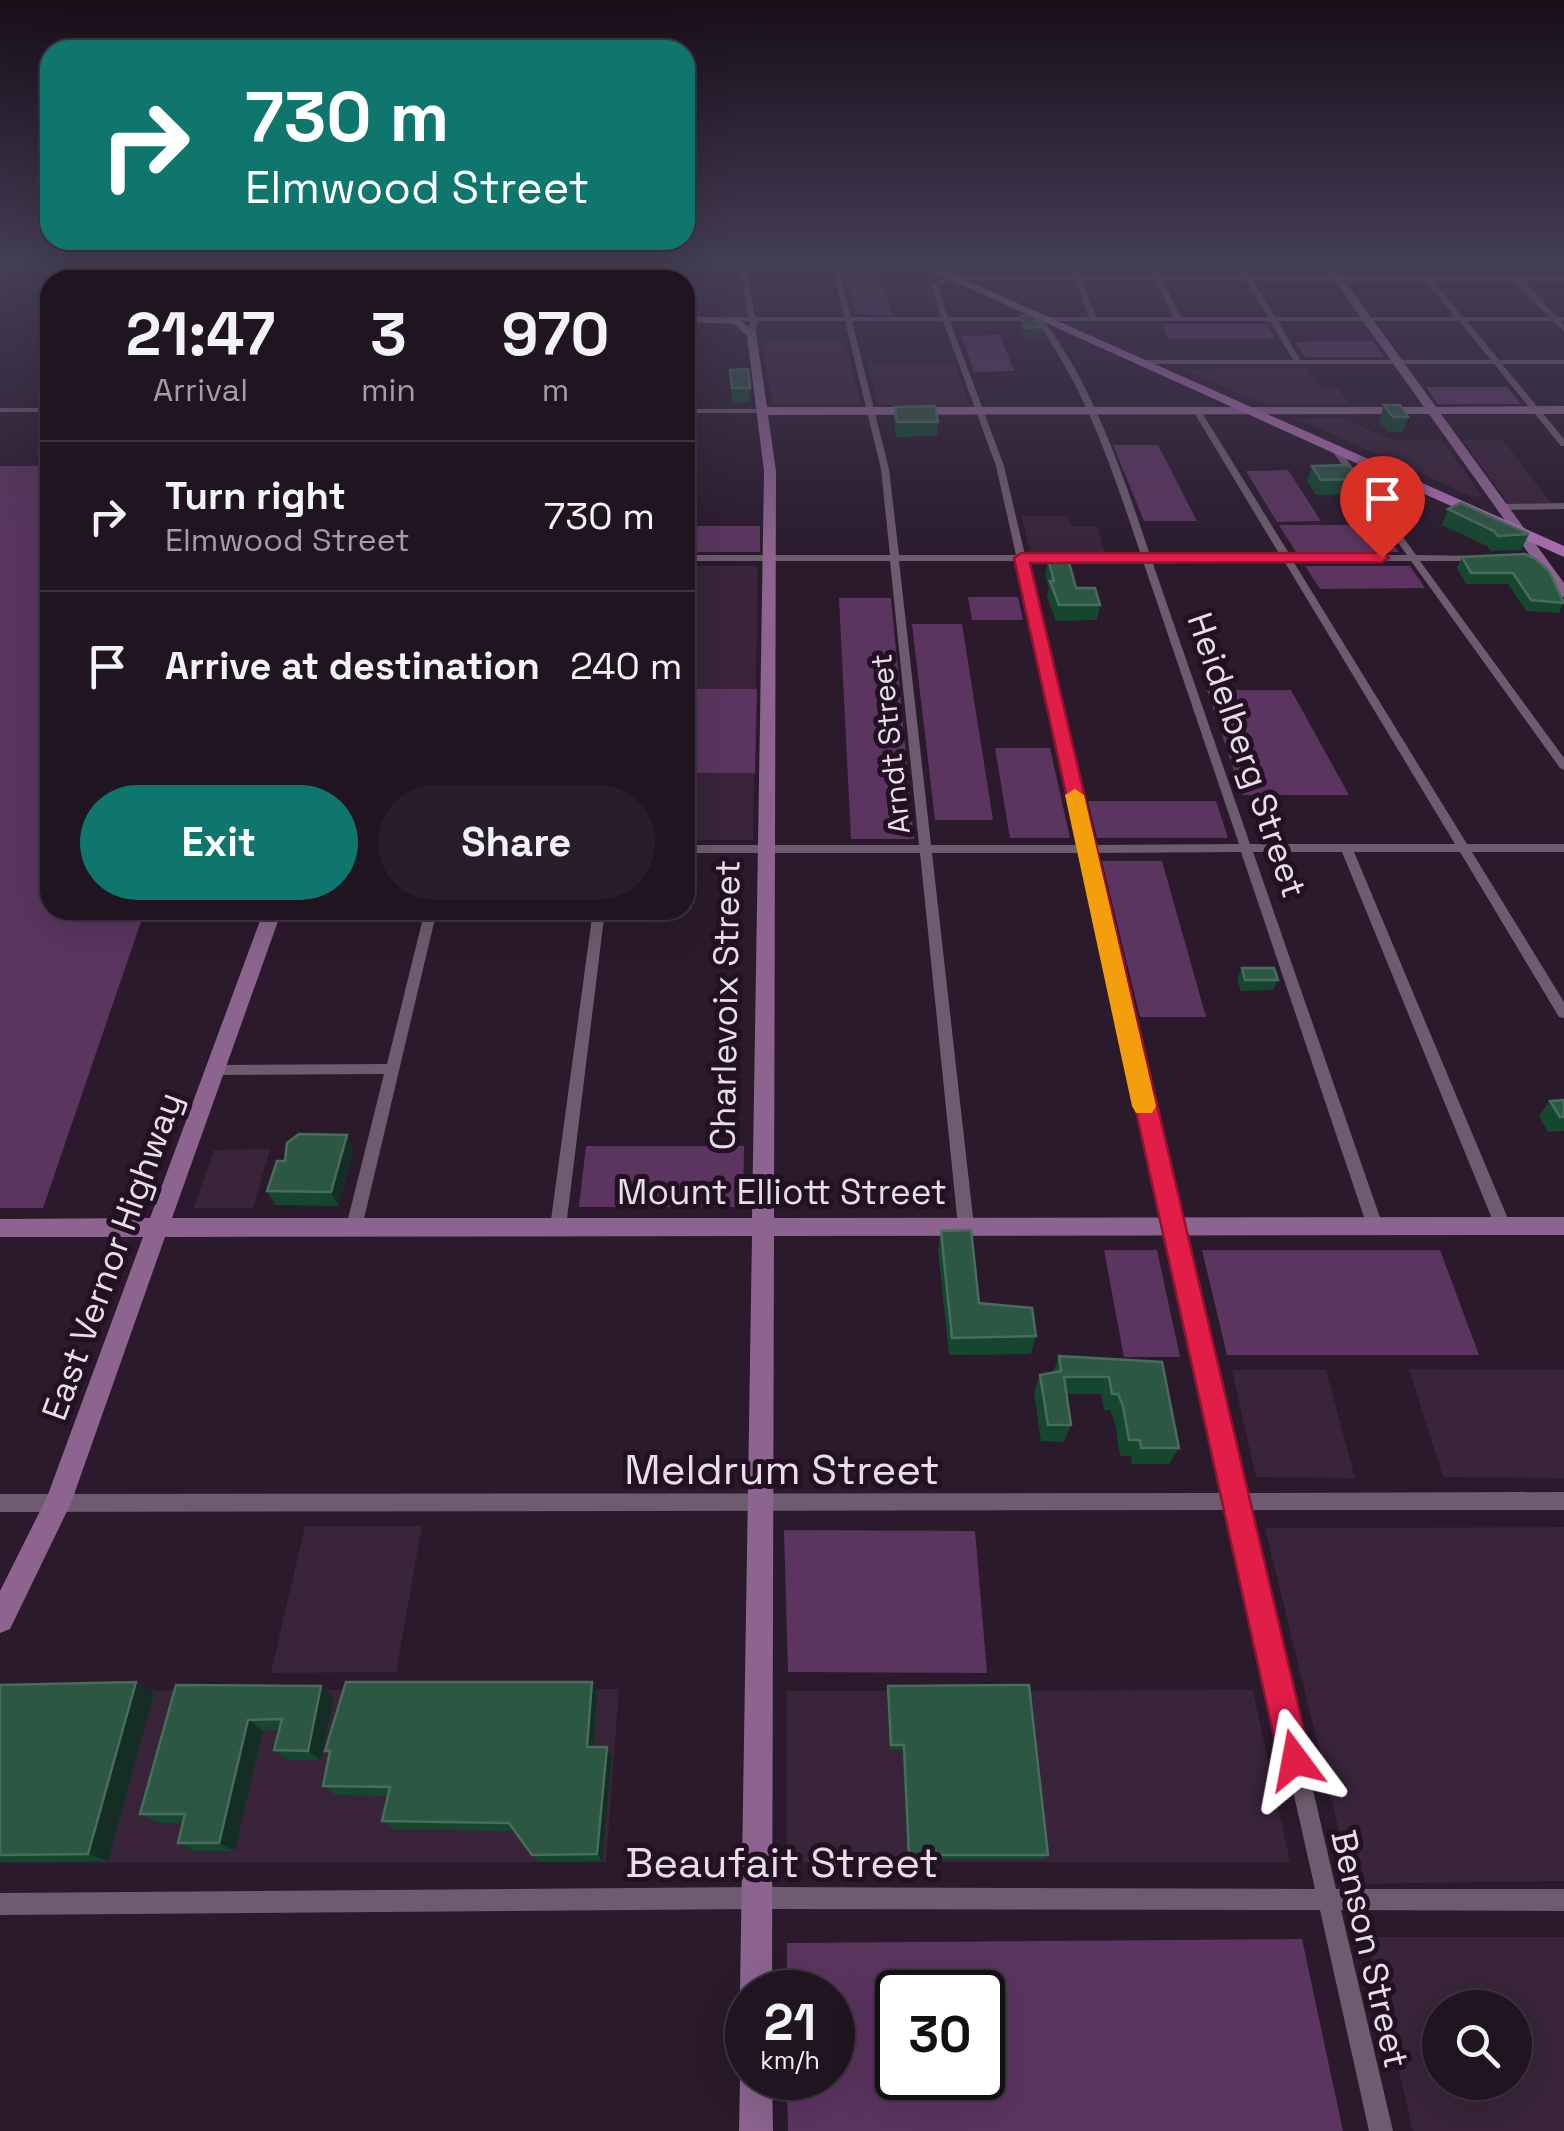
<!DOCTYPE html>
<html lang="en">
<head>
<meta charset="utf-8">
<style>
	body { margin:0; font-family:"Space Grotesk",sans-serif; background:#281d2a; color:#f1f3f6; height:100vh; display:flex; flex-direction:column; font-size:38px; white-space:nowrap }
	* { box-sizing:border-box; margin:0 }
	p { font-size:32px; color:#a29ea5 }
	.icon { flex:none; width:55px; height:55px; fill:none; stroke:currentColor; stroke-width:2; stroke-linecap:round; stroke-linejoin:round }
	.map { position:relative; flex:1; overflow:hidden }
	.sheet { position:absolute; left:40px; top:270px; width:655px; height:650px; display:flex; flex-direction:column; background:#201421; border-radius:30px; box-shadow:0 10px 40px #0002,0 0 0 2px #3d333f }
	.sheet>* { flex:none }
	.banner { position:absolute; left:40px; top:40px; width:655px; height:210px; border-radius:30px; box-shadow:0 10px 40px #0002,0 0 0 2px #3d333f; background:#0f766e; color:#fff; overflow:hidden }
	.buttons { position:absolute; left:1422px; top:1990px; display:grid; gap:20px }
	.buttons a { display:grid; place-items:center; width:110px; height:110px; border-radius:50%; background:#201421; box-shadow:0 10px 40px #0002,0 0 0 2px #3d333f; font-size:50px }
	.speed { position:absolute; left:725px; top:1970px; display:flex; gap:20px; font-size:50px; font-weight:700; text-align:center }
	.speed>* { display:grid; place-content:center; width:130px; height:130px; border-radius:50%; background:#201421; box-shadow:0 10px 40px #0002,0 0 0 2px #3d333f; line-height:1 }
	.speed small { font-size:25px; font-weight:400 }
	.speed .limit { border:5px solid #111; border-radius:15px; background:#fff; color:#111 }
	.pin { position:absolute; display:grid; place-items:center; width:85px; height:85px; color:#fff; margin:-102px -42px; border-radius:50% 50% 50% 0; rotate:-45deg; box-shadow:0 0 10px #0007 }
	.pin .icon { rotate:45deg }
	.me { position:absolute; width:110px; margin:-55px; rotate:347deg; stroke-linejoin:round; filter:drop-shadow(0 0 8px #0008) }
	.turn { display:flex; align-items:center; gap:35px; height:210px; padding:0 40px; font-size:45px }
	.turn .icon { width:130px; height:130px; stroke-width:2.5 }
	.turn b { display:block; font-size:70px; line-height:85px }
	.eta { display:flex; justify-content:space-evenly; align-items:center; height:170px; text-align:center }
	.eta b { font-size:60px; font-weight:800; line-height:70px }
	.cta { display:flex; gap:20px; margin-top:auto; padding:20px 40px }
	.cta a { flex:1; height:115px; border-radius:60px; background:#0f766e; color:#fff; font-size:40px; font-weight:800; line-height:115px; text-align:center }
	.cta a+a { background:#281d2a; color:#f1f3f6 }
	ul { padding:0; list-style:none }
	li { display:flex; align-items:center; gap:30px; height:150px; padding:0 40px; border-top:2px solid #3d333f }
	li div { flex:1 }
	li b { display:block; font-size:38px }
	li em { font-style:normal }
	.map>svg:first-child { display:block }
</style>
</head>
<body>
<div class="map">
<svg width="1564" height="2131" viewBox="0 0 1564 2131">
	<rect width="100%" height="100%" fill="#2a1a2c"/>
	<path fill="#39243a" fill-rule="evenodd" d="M1334 262H1564V275H1344Z
		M762 342H845L861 405H773Z
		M868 364H955L969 406 879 405Z
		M1308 368 1319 387 1338 388 1348 404H1264L1183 369Z
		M1296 418H1342L1393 440 1441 439 1482 496 1473 497Z
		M1463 440H1503L1551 503H1508Z
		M1022 516H1068L1071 526H1097L1104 552H1030Z
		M685 566H758L753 840H685Z
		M270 1149 253 1208H194L214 1150Z
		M1409 1369 1564 1370V1478L1443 1477Z
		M1232 1370H1326L1355 1478 1256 1477Z
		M305 1526H422L396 1672 271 1673Z
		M1564 1527V1881L1352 1884 1265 1528Z
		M619 1689 606 1862 0 1863V1698L4 1691Z
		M1253 1690 1290 1862H787V1691Z
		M1367 1937H1564V2131H1413ZM1440 2008H1515V2082H1440Z"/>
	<path fill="#5b355f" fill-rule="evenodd" d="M877 270 892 315 856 314 844 271Z
		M1162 324H1267L1275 339H1169Z
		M1000 335 1014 371 974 372 962 336Z
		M1373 341 1384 357H1305L1295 342Z
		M1426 387H1507L1521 404H1438Z
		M1113 445H1158L1197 521H1144Z
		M0 466H50V910H145L43 1208H0Z
		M1288 470 1321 521 1277 522 1246 471Z
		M1279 525H1378L1399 552H1296Z
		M685 526H760V552H685Z
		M1305 566H1410L1425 588 1320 589Z
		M968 597H1018L1023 620H972Z
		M839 598H891L914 839H851Z
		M912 624H962L993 820H935Z
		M685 689H757L755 773H685Z
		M1207 690H1291L1349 795H1242Z
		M995 748H1050L1070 838H1010Z
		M1088 801H1216L1228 838H1097Z
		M1102 861H1162L1206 1017H1140Z
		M586 1146H744L743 1207H579Z
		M1104 1250H1157L1180 1357H1124Z
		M1202 1250H1440L1479 1355H1227Z
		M784 1530 975 1531 987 1673 788 1672Z
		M1302 1939 1343 2131H788L787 2078H832V1992H787V1943ZM898 1992H982V2078H898Z"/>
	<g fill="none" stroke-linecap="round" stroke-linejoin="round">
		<path fill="#6e5b6f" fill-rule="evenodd" d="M6 262H13L0 277V270Z
			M557 262H563L561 280H555Z
			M648 262H654L655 280H649Z
			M740 262H746L754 314 756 317H844L831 262H837L851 317H941L931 284 950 276H1073L1068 262H1074L1080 276H1154L1148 262H1154L1161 276H1244L1236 262H1242L1251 276 1564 277V281H1523L1557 317H1564V321H1561L1564 325V331L1553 321H1467L1499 360H1564V364H1502L1564 439V446H1561L1494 364H1138V360H1293L1270 321H1044C1095 389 1123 475 1150 555H1280L1193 411 1197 409 1201 411 1290 555H1407L1330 448 1337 446 1416 555 1482 556V560L1479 561H1420L1564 758V770L1560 768 1411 561H1293L1467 844H1564V852H1472L1564 1002V1018L1559 1017 1460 852H1354L1511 1226 1508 1231 1503 1232 1498 1231 1495 1226 1342 852H1253L1383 1226 1380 1231 1375 1232 1370 1231 1367 1226 1241 852 1094 853 1244 1493 1564 1492V1510H1248L1336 1889H1564V1911L1341 1910 1393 2131H1369L1320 1910 756 1909 0 1915V1893L756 1887 1315 1889 1230 1510 0 1512V1494L1226 1493 1083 853H932L974 1226 971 1231 966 1232 961 1231 958 1226 920 853H685V845H919L890 561H685V555H890L881 469 845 321H757L756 335 749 337 750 321H726L722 319 726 317H748ZM951 280H1075L1089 317H1040L1036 314 1033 317H948L937 286ZM1082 280H1156L1173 317H1096ZM1163 280 1246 281 1268 317H1181ZM1253 281H1426L1455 317H1275ZM1433 281H1515L1549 317H1463ZM852 321H943L996 466 1016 555H899L889 469ZM950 321H1036C1087 390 1114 475 1141 555H1025L1004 466ZM1278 321H1459L1491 360H1300ZM899 561H1017L1081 845H931ZM1026 561H1143L1239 844 1093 845ZM1152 561H1284L1455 844H1250Z
			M0 408H50V412H0Z
			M685 409H762L766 411 762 413H685Z
			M1564 503V509L1500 510 1496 507 1500 504Z
			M425 910H437L362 1227 359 1232 354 1233 349 1232 346 1227 384 1074 217 1075 212 1074 210 1070 212 1066 217 1065 387 1064Z
			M593 910H605L566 1227 563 1232 558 1233 553 1232 550 1227Z"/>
		<path fill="#8c648f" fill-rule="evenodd" d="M48 262H104L0 271V265Z
			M459 262H469L465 280H455Z
			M1321 262H1331L1436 407 1564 406V414H1441L1564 583V597L1559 596 1429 414 768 415 776 471 774 1218 1564 1217V1235L774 1236 772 1992H748V2004L740 1992 752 1236 165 1237 71 1503 10 1629 0 1633V1591L47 1497 143 1237H0V1219L150 1218 264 910H282L172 1218H752L764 471 747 336 734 324 685 322V316L737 318 756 333 767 407H1424Z
			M748 2065V2078H772L773 2131H739L740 2078Z"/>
		<path fill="#aa6daf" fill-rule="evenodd" d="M911 262H925L1564 546V557Z"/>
	</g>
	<path fill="#15472f" d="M1021 316 1042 327 1041 337H1025L1020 326Z
		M730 370 750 388V402L732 403Z
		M1384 405 1408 417 1403 432H1387L1379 420Z
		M895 407 938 422 937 436 896 437 894 421Z
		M1312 466 1358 479 1353 494 1316 495 1307 481Z
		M1448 509 1529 534 1521 550 1491 551 1487 546 1442 525Z
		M1525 554 1564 601 1559 613 1526 611 1508 584H1466L1457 568 1462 557Z
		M1048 559 1076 588 1100 605 1097 620 1056 621 1047 597 1049 588 1045 575Z
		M1242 968 1278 980 1273 990 1241 991 1237 979Z
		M1564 1100V1131L1548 1132 1539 1116 1550 1101Z
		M354 1150 338 1206 275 1205 267 1191 285 1161Z
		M941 1231 979 1303 1036 1336 1031 1354 949 1355 938 1250Z
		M1059 1356 1162 1362 1179 1448 1169 1464H1132L1131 1456H1120L1115 1423 1110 1410H1104L1101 1394H1066L1071 1425 1064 1442 1041 1441 1034 1392 1040 1375 1053 1373Z
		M136 1682 154 1694 108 1861 0 1862V1685Z
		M592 1682 597 1693 594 1747H607L612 1757 602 1861 539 1862 515 1831 394 1829 382 1821 388 1796 336 1795 323 1786 329 1754 325 1751Z
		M176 1685 334 1698 321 1760H288L274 1750 279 1730H263L235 1851H195L178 1843 183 1823H159L140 1814Z
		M888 1686 1048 1855 1044 1859H908L902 1750H890L887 1691Z"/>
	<path fill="#142e25" d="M347 1135 354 1150 338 1206 331 1192Z
		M136 1682 154 1694 108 1861 88 1854Z
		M592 1682 597 1693 593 1757 587 1747Z
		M321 1686 334 1698 321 1760 308 1751Z
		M248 1720 263 1730 235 1851 219 1843Z
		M607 1747 612 1757 602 1861 597 1854Z"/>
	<path fill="#2c5743" stroke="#496c5d" stroke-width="2.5" d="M1021 316H1033L1042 327 1026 328Z
		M748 369 750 388H732L730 370Z
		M1384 405H1400L1408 417H1393Z
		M935 406 938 422H897L895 407Z
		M1349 465 1358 479 1321 480 1312 466Z
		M1461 503 1529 534 1498 536 1494 531 1448 509Z
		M1525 554 1536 559 1549 571 1564 603 1531 600 1513 573H1471L1462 557Z
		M1048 559H1068L1076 588H1095L1100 605H1059L1050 581H1054Z
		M1242 968H1274L1278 980H1245Z
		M1564 1100V1117H1560L1550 1101Z
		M299 1134 347 1135 331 1192 267 1191 277 1161H285L287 1143Z
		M971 1230 979 1303 1032 1308 1036 1336 952 1338 941 1231Z
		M1059 1356 1162 1362 1179 1448H1141L1140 1440H1129L1123 1406 1118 1394H1112L1109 1377H1064L1071 1425H1048L1040 1375 1061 1371Z
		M136 1682 88 1854 0 1855V1685Z
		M346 1682H592L587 1747H607L597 1854 532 1855 509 1823 382 1821 390 1787 323 1786 330 1751H325Z
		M176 1685 321 1686 308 1751 274 1750 282 1719 248 1720 219 1843H178L185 1814H140Z
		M1029 1685 1048 1855H909L904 1745H891L888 1686Z"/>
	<linearGradient id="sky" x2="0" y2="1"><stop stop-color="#170e18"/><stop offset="0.47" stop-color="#443e56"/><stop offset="1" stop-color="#443e56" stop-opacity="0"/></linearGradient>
	<rect width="1564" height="560" fill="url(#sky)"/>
	<path fill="#e11d48" stroke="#92132f" stroke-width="2.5" d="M1021 553H1382L1389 558 1382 562 1030 563 1311 1760 1307 1771 1295 1776 1283 1771 1279 1760 1014 558Z"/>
	<path fill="#f59e0b" d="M1075 789 1084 795 1156 1106 1152 1113H1136L1132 1106 1065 795Z"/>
	<g text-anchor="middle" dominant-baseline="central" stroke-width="10" stroke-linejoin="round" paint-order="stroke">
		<g font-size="30" fill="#e8dde9" stroke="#211122">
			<text transform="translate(890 744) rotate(-96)">Arndt Street</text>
		</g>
		<g font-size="35" fill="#e8dde9" stroke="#211122">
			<text transform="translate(1247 755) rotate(71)">Heidelberg Street</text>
			<text transform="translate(725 1005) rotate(-89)">Charlevoix Street</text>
			<text x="782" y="1192">Mount Elliott Street</text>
			<text transform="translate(112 1256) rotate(-70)">East Vernor Highway</text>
			<text transform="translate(1370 1949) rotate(77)">Benson Street</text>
		</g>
		<g font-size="42" fill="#e8dde9" stroke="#211122">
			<text x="782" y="1469">Meldrum Street</text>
			<text x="782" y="1862">Beaufait Street</text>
		</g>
	</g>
</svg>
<div class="buttons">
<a><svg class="icon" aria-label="search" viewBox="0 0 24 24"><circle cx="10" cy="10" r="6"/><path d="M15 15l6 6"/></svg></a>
</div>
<div class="speed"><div>21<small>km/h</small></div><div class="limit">30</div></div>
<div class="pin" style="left:1382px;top:558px;background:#d93025"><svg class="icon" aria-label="arrive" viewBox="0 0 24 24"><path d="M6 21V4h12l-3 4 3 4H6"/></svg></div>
<svg class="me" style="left:1295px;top:1760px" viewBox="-20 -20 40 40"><path d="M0-17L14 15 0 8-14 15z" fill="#e11d48" stroke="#fff" stroke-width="4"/></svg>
<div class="banner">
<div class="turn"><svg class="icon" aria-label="right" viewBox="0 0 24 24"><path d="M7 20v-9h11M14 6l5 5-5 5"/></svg><div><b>730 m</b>Elmwood Street</div></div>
</div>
<section class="sheet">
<div class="eta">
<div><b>21:47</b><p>Arrival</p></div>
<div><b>3</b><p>min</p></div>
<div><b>970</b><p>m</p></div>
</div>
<ul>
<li><svg class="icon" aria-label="right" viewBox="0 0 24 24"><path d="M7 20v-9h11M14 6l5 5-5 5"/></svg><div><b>Turn right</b><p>Elmwood Street</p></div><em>730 m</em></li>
<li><svg class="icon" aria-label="arrive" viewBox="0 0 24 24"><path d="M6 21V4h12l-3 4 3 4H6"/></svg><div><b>Arrive at destination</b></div><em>240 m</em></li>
</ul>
<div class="cta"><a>Exit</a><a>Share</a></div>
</section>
</div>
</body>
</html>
